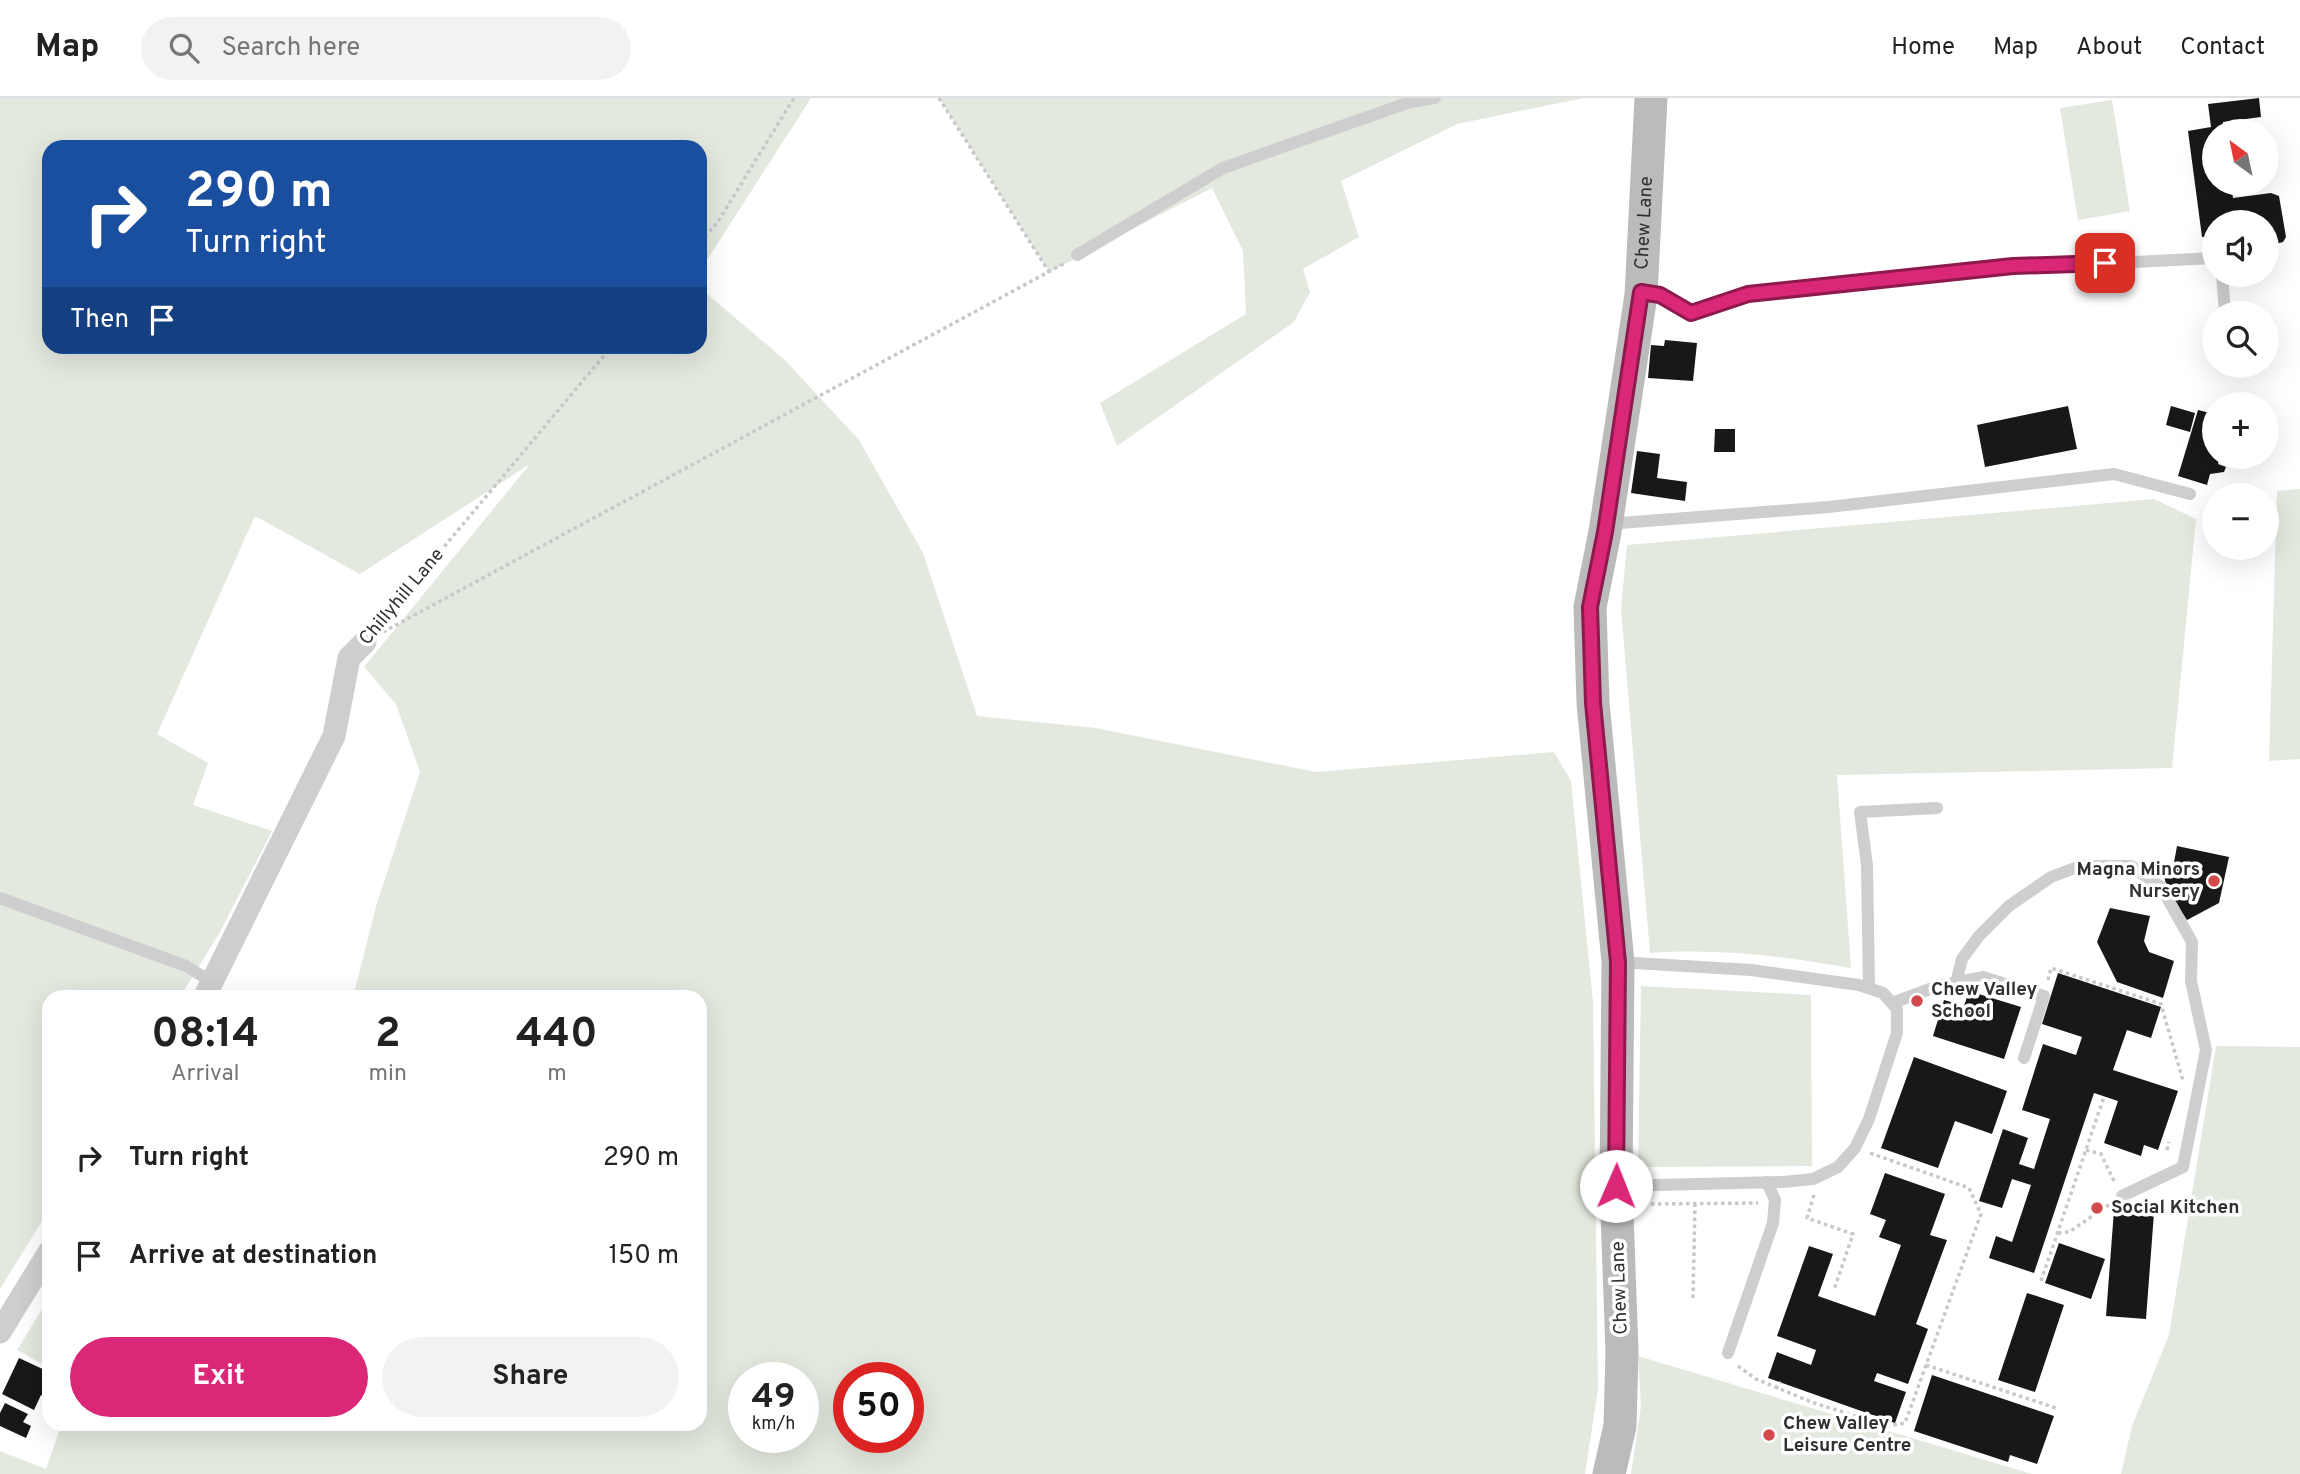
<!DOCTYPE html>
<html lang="en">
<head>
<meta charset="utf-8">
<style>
	body { margin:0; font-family:Overpass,sans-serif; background:#f2f2f2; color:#222; height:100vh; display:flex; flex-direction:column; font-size:26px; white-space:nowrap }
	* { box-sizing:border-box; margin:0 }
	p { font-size:23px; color:#767676 }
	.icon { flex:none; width:38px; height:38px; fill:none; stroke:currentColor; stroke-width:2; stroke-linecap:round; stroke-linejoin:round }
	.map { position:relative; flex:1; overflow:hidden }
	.details { position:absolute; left:42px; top:892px; width:665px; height:441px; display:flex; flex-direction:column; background:#fff; border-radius:21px; box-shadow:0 7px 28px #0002 }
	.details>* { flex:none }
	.banner { position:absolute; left:42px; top:42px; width:665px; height:214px; border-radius:21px; box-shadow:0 7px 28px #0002; background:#1a4fa0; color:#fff; overflow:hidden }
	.needle { width:46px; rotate:327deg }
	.tools { position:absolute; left:2202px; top:21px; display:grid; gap:14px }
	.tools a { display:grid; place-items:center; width:77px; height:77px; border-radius:50%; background:#fff; box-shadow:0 7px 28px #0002; font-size:35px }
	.speed { position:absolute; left:728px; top:1264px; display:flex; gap:14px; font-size:35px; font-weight:700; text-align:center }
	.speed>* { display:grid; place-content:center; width:91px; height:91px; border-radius:50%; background:#fff; box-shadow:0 7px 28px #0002; line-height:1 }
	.speed small { font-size:18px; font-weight:400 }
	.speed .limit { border:10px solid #d22; background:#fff; color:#111 }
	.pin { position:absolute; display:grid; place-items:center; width:60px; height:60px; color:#fff; margin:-30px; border-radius:14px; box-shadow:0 4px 10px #0006 }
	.me { position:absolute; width:77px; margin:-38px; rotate:1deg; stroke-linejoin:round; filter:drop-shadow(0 0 5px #0008) }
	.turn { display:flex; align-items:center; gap:24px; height:147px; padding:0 28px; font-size:32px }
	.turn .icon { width:91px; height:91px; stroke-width:2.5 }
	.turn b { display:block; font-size:49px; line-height:60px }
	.then { display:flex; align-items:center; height:66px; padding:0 28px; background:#0003; gap:14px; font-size:26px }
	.eta { display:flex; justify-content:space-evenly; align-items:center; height:119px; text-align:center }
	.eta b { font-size:42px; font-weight:700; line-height:49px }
	.primary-button { display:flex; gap:14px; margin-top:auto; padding:14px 28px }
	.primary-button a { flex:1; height:80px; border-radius:42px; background:#db2777; color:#fff; font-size:28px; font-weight:700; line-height:80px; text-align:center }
	.primary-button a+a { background:#f2f2f2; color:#222 }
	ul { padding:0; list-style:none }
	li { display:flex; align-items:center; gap:21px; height:98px; padding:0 28px }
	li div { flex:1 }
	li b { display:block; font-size:26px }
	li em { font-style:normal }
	header { display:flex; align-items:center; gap:42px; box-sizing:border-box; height:98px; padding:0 35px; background:#fff; border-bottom:2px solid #e0e0e0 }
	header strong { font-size:33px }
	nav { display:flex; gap:38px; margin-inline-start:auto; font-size:24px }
	.search { width:490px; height:63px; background:#f2f2f2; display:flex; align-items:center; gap:18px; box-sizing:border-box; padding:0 24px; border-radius:38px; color:#767676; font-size:26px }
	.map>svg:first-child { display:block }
</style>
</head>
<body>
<header>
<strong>Map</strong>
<div class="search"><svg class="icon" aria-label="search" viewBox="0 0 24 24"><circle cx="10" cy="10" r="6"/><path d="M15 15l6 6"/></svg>Search here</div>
<nav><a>Home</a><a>Map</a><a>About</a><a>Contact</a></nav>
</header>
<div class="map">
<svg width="2300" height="1376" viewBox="0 0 2300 1376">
	<rect width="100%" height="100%" fill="#fff"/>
	<path fill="#e3e9de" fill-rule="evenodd" d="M0 0H811L700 173V49H49V248H700V190L785 262 859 342 923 455 977 618 1096 630 1316 674 1554 654 1571 683 1593 904 1598 1291 1585 1376H0V1353L46 1371 61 1327 700 1326V900L353 899 377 805 420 674 396 606 364 569 530 366 360 476 255 418 157 636 208 665 193 707 272 733 220 834 180 899 49 900V1112L0 1191ZM744 1279H803V1339H744ZM849 1279H908V1339H849Z
		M939 0H1584L1457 26 1341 83 1359 139 1303 171 1310 194 1294 224 1117 348 1100 305 1246 216 1243 153 1212 90 1049 174Z
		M2112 2 2130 113 2078 122 2060 10Z
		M2300 391V661L2269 663 2277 393Z
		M2154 401 2196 421 2172 670 1837 677 1851 870C1783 858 1719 850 1650 855L1621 512 1627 447Z
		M1641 888 1811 897 1812 1068 1638 1069Z
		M2216 948 2300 949V1376H2121L2132 1328 2169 1237Z
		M49 1200V1270L17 1252Z
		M1638 1258 2032 1376H1631L1641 1308Z"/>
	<path fill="#181818" d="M2259 0 2261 19 2223 24 2224 33H2214V86H2231L2233 100 2271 95 2279 98 2286 139 2283 144 2275 146 2276 154 2266 156V124H2214V138L2202 139 2188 33 2211 29 2208 6Z
		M1665 242 1697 245 1693 283 1648 280 1651 247 1664 248Z
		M2068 308 2077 351 1985 369 1977 327Z
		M2171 308 2195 315 2190 334 2166 327Z
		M2198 312 2214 316V359H2220L2218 366 2226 369 2224 374 2210 376 2207 387 2178 378Z
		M1715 331H1735V354H1714Z
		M1637 353 1660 356 1657 380 1687 384 1685 403 1631 395Z
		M2177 748 2229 759 2219 805 2187 822 2169 796 2163 775 2173 770Z
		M2110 810 2150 818 2144 843 2149 854 2174 863 2163 900 2117 884 2097 844Z
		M2058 875 2161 909 2151 940 2127 932 2113 972 2178 993 2158 1052 2144 1047 2141 1058 2104 1045 2118 1003 2094 995 2034 1175 1989 1160 1996 1138 2012 1144 2031 1087 2012 1081 2002 1110 1979 1103 2003 1031 2028 1040 2019 1066 2034 1071 2050 1021 2022 1012 2043 946 2076 957 2082 939 2042 926Z
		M1969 893 2021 909 2004 961 1933 938 1944 902 1964 908Z
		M1914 959 2007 993 1992 1036 1955 1023 1938 1070 1881 1050Z
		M1885 1075 1945 1096 1930 1137 1947 1142 1916 1226 1928 1231 1908 1286 1877 1275 1874 1283 1906 1294 1895 1325 1768 1280 1777 1254 1811 1267 1816 1252 1777 1238 1809 1148 1833 1156 1818 1198 1875 1218 1901 1147 1879 1139 1886 1122 1870 1116Z
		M2114 1112 2154 1115 2146 1221 2106 1218Z
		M2059 1145 2105 1161 2091 1201 2045 1185Z
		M2027 1195 2064 1207 2035 1294 1998 1282Z
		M19 1260 49 1274V1301L41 1297 34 1312 2 1296Z
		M1932 1277 2054 1318 2037 1366 2010 1357 2008 1364 1914 1333Z
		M5 1305 28 1316 23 1324 31 1328 26 1340 0 1328V1315Z"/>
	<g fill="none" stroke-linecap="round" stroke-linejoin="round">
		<path stroke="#c8c8c8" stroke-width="3.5" stroke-dasharray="3.5 3.5" stroke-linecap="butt" d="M939 0 1049 174
			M700 144 717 125 794 0
			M377 529 612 248
			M383 534 1065 165
			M2048 882 2051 870 2161 906 2183 983
			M2086 1052 2101 1056 2115 1085
			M2167 1052 2169 1044
			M1814 1097 1807 1120 1853 1136 1834 1192
			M1644 1106 1758 1105
			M2058 1135 2069 1134 2110 1106
			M2041 1183 2104 999
			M1693 1200 1695 1106
			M1926 1267 2056 1310
			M1738 1268 1756 1281 1814 1305 1888 1328 1905 1325 1981 1116 1969 1090 1870 1055
			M1776 1291 1781 1284"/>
		<path stroke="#cecece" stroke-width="12" d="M1077 157 1223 70 1410 4 1435 0
			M2222 177 2225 215
			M1641 194 1660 197 1691 215 1748 196 1976 172 2214 160
			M1607 426 1829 409 2114 376 2190 396
			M0 800 186 868 212 884
			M1956 885 1962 861 1979 838 2009 808 2051 779 2080 768H2131L2161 789 2192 844 2191 883 2206 952 2183 1069 2122 1098
			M1869 890 1867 767 1860 714 1937 710
			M1892 905 1938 888 1983 879 2044 898 2024 960
			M1616 1088 1783 1084 1813 1081 1838 1069 1855 1050 1869 1021 1897 935V911L1883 895 1859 887 1751 872 1618 864
			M1728 1255 1773 1125 1775 1102 1767 1084"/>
		<path stroke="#cecece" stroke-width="23" d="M204 900 334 638 349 560 365 544
			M0 1234 49 1154"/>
		<path stroke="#bbb" stroke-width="33" id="s1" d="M1609 1376 1620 1328 1622 1253 1616 1088 1618 864 1593 605 1590 509 1605 434 1641 197 1651 0"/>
	</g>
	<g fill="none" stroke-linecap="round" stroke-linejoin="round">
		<defs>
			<path id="route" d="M1616 1088 1618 864 1593 605 1590 509 1605 434 1641 194 1660 197 1691 215 1748 196 2013 168 2105 165"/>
		</defs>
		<use href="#route" stroke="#8e194d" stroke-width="18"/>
		<use href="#route" stroke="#db2777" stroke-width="12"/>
	</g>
	<g fill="#d24a4c" stroke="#fff" stroke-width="2.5">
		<circle cx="2214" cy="783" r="7"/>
		<circle cx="1917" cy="903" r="7"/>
		<circle cx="2097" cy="1110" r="7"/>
		<circle cx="1769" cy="1337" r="7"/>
	</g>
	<g text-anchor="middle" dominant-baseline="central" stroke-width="7" stroke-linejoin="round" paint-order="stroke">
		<g font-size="19" fill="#313131" stroke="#fff">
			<text stroke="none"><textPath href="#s1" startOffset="1258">Chew Lane</textPath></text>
			<text transform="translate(402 499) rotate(-50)">Chillyhill Lane</text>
			<text transform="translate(1620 1190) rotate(-92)">Chew Lane</text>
		</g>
		<g font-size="19" font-weight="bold" fill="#313131" stroke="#fff" text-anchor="start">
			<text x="2200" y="772" text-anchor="end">Magna Minors<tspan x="2200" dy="22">Nursery</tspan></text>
			<text x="1931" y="892">Chew Valley<tspan x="1931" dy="22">School</tspan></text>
			<text x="2111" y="1110">Social Kitchen</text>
			<text x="1783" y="1326">Chew Valley<tspan x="1783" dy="22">Leisure Centre</tspan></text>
		</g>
	</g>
</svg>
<div class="tools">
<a><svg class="needle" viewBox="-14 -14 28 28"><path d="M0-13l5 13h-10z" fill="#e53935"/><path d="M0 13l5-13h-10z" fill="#767676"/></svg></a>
<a><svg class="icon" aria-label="sound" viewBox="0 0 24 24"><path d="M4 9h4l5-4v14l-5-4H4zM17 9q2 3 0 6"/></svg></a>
<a><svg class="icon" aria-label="search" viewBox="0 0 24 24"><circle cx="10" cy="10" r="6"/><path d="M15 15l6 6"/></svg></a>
<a>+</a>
<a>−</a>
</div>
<div class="speed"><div>49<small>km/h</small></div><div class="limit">50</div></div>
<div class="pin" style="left:2105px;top:165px;background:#d93025"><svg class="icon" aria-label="arrive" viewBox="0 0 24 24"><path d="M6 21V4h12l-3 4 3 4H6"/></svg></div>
<svg class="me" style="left:1616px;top:1088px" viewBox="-20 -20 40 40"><circle r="19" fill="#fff"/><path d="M0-13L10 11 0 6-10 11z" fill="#db2777"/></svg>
<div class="banner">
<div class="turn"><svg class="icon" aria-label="right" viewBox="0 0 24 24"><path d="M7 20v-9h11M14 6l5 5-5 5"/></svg><div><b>290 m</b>Turn right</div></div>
<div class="then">Then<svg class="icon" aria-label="arrive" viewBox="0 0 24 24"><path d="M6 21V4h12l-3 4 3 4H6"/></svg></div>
</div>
<section class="details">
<div class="eta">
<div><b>08:14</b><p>Arrival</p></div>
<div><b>2</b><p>min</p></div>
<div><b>440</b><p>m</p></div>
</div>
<ul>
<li><svg class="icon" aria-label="right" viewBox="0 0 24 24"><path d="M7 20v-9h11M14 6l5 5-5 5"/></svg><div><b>Turn right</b></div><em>290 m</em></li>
<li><svg class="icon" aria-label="arrive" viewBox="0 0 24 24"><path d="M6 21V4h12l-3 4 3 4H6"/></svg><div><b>Arrive at destination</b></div><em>150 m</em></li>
</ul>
<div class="primary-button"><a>Exit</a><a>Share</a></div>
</section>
</div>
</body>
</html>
